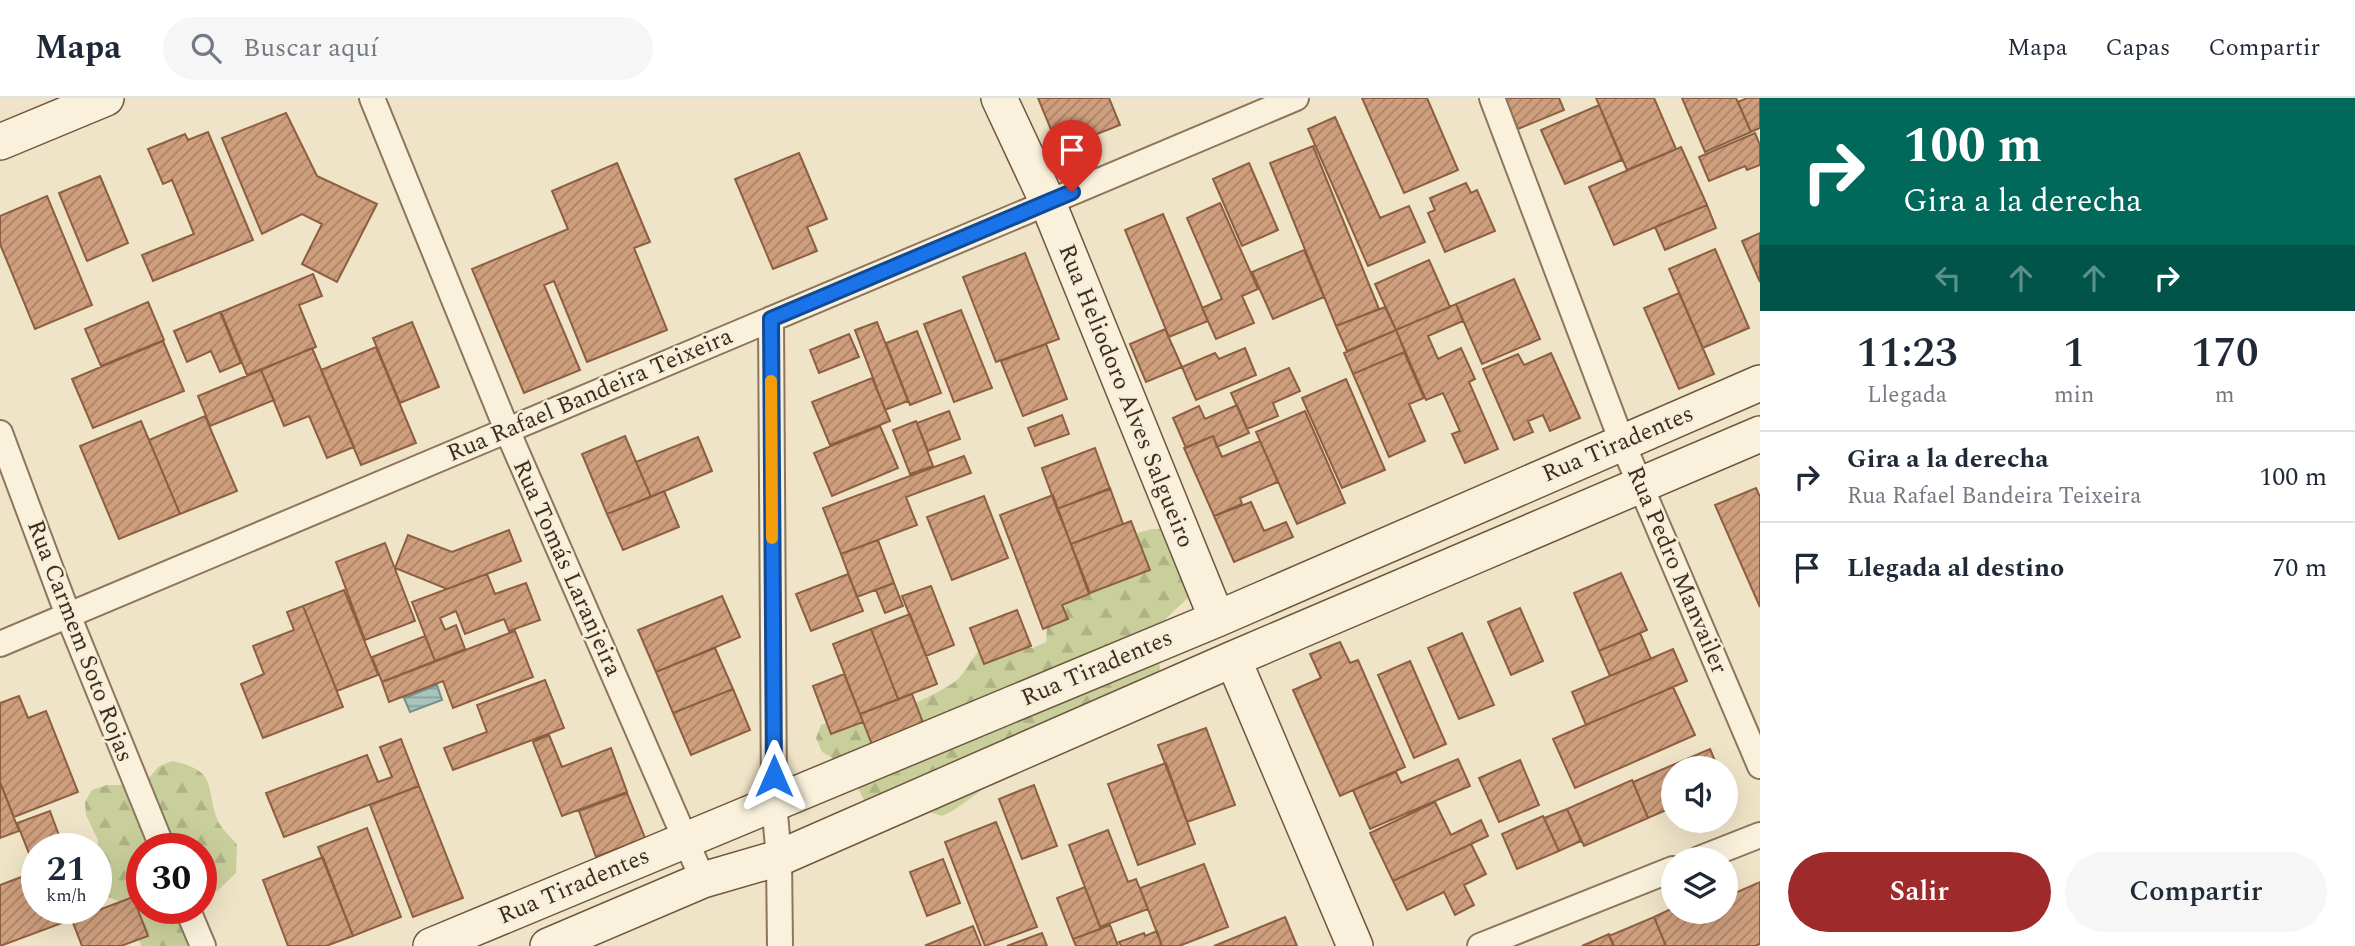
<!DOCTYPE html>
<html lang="es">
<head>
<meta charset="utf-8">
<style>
	body { margin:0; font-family:Spectral,serif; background:#f6f6f7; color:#1f2937; height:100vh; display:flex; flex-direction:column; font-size:26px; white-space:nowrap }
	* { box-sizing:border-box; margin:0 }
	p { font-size:23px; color:#747a83 }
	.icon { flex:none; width:38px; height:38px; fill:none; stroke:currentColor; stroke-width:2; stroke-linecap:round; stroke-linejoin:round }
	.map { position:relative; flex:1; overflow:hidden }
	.panel { display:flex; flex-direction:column; background:#fff; width:595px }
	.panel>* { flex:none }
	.hud { background:#00695c; color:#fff; overflow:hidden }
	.fabs { position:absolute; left:1661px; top:658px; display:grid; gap:14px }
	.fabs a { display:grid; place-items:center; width:77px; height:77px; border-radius:50%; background:#fff; box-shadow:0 7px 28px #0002; font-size:35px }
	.speed { position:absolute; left:21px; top:735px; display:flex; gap:14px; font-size:35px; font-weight:700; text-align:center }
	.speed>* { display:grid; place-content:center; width:91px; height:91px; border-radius:50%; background:#fff; box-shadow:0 7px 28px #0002; line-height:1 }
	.speed small { font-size:18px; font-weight:400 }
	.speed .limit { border:10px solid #d22; background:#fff; color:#111 }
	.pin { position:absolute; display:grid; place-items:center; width:60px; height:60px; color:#fff; margin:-72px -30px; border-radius:50% 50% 50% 0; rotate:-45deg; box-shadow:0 0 7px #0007 }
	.pin .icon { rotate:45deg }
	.me { position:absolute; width:77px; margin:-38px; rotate:0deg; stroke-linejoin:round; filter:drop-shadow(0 0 5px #0008) }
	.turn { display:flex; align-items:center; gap:24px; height:147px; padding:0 28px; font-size:32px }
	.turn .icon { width:91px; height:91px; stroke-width:2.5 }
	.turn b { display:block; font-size:49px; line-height:60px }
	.lanes { display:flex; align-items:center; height:66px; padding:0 28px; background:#0003; justify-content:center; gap:35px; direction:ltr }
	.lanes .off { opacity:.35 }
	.eta { display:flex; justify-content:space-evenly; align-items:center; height:119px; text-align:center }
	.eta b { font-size:42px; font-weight:600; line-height:49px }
	.action { display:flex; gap:14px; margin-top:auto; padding:14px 28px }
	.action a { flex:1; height:80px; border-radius:42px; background:#9e2a2b; color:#fff; font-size:28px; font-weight:600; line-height:80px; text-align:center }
	.action a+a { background:#f6f6f7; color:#1f2937 }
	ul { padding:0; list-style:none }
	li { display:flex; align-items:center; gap:21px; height:91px; padding:0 28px; border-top:2px solid #e0e1e3 }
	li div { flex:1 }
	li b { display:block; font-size:26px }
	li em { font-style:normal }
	header { display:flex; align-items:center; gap:42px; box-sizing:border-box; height:98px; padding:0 35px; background:#fff; border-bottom:2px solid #e0e1e3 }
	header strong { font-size:33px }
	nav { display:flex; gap:38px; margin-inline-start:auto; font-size:24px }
	.search { width:490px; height:63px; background:#f6f6f7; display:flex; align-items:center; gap:18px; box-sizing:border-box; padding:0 24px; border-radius:38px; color:#747a83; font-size:26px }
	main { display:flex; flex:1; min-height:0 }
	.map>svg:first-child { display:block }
</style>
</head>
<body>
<header>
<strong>Mapa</strong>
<div class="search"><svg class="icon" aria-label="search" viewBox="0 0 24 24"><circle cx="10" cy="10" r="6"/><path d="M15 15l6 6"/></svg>Buscar aquí</div>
<nav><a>Mapa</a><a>Capas</a><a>Compartir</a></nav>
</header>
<main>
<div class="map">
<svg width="1760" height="848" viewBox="0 0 1760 848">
	<defs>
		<pattern id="forest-firs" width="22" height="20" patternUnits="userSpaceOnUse" patternTransform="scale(1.75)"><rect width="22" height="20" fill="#c9cf9b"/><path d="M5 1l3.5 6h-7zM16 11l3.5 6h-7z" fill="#aeb285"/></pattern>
		<pattern id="water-rules" width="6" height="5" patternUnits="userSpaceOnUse" patternTransform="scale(1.75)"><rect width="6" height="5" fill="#a9c4bc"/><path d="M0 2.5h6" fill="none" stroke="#8ba098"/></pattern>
		<pattern id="building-hatch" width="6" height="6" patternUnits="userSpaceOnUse" patternTransform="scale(1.75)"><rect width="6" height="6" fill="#cf9f7d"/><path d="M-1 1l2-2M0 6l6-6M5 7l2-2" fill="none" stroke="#a98266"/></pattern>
	</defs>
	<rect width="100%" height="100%" fill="#f0e4c8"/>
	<path fill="url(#forest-firs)" d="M1152 431H1167L1196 491C1186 505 1158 522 1158 536 1157 549 1161 562 1159 575L1007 664 978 695 954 712 942 718 929 714 918 705 865 704 847 668 822 654 816 640 821 627C841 619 849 628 864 623 893 615 924 603 950 587 969 576 970 556 990 543L1033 550 1046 544 1047 529 1053 517 1092 472 1117 456 1138 435Z
		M172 663C221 673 204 692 219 725 223 732 232 740 237 747L236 775 217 793 204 792 201 795V751H142V810H197L192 848H141C136 836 141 824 138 811L96 794 98 742 86 717 85 704 92 692 107 687H136L149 680 158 669Z"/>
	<path fill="url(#water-rules)" stroke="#6f938a" stroke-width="2" d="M437 587 442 602 410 614 404 600Z"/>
	<path fill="url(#building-hatch)" stroke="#8d5f41" stroke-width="2" d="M1038 0H1109L1120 27 1059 51Z
		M1362 0H1427L1458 72 1404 95Z
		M1505 0H1559L1564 12 1518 31Z
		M1596 0H1654L1676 51 1627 72Z
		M1682 0H1736L1751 34 1705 54Z
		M1747 0H1760V30L1751 34 1738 4Z
		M1599 7 1622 62 1565 86 1541 32Z
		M286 15 317 78 377 106 337 184 302 166 322 126 302 116 262 136 222 40Z
		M1335 19 1380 120 1409 108 1425 144 1368 168 1308 31Z
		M208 34 253 142 153 183 142 157 194 136 172 82 163 86 148 51 185 36 188 42Z
		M1755 35 1760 47V67L1747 72 1745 68 1709 83 1699 59Z
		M1313 48 1379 211 1336 228 1270 65Z
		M1681 49 1707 107 1614 147 1589 89Z
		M799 55 827 121 807 129 817 153 773 171 735 81Z
		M617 65 650 144 634 150 667 232 587 264 554 183 544 187 580 272 524 295 472 171 568 131 552 93Z
		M1249 65 1278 132 1242 148 1213 81Z
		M100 78 128 145 87 163 59 95Z
		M1466 85 1471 95 1477 92 1495 133 1445 154 1428 115 1435 112 1430 100Z
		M47 98 92 207 35 231 0 146V118Z
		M1220 105 1258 191 1242 198 1254 225 1216 241 1202 210 1222 201 1187 120Z
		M1707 107 1716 130 1665 152 1655 129Z
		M1163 116 1208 223 1169 239 1125 132Z
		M1760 135V184L1742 143Z
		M1715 151 1749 230 1703 250 1669 171Z
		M1304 152 1324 199 1273 221 1252 174Z
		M1025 155 1059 241 996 264 963 179Z
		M1429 162 1450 209 1396 232 1375 186Z
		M313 176 322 198 299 207 316 249 247 277 221 214Z
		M1514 181 1540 241 1482 266 1456 206Z
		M1679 195 1714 276 1679 291 1644 210Z
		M148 204 164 242 101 268 85 231Z
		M1456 206 1463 223 1428 238 1438 261 1461 250 1475 281 1469 284 1498 351 1465 365 1452 336 1460 333 1443 295 1426 302 1396 232Z
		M1385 209 1396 232 1347 253 1336 228Z
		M961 212 992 290 954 304 924 226Z
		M220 214 241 265 220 274 211 253 187 264 174 233Z
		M412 224 439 289 400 305 373 240Z
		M877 224 908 303 885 312 855 232Z
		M1165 231 1182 269 1146 284 1130 246Z
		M1396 232 1405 254 1353 276 1344 255Z
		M917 233 941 295 910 307 886 245Z
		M849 236 859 259 819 275 810 252Z
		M163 243 184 293 93 330 72 281Z
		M1046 246 1067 301 1023 318 1001 263Z
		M376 249 416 345 361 367 321 272Z
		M312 250 354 349 327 360 309 318 284 328 261 272Z
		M1245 250 1256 277 1196 302 1182 269 1215 255 1219 261Z
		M1404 254 1424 300 1409 306 1425 343 1389 359 1353 276Z
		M1551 255 1580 320 1550 333 1543 317 1528 323 1533 334 1514 342 1483 271 1518 256 1524 267Z
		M1289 270 1300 293 1273 305 1278 318 1247 331 1231 295Z
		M261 272 274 302 210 328 198 298Z
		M872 280 890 323 830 347 812 304Z
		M1346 281 1385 372 1342 390 1302 300Z
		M1237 307 1249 335 1217 349 1213 338 1186 350 1173 320 1199 308 1205 321Z
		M949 313 960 341 928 353 917 325Z
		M1305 313 1345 405 1297 426 1256 334Z
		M1062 317 1069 336 1035 348 1028 330Z
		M205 318 237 393 180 416 149 342Z
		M141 323 180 416 119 441 80 348Z
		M916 323 933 368 910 376 893 332Z
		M880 328 898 370 832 398 814 355Z
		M625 338 651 399 607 416 582 356Z
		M1213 338 1222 359 1260 343 1278 384 1240 400 1242 406 1214 418 1184 350Z
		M698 339 712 373 651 399 636 364Z
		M1095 350 1110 391 1057 411 1042 370Z
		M964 358 971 375 906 399 917 427 841 456 823 410Z
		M1110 390 1123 426 1071 446 1057 411Z
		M1756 390 1760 399V509L1715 407Z
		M664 393 679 429 623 452 607 416Z
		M1053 397 1089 496 1062 507 1068 521 1043 531 1000 417Z
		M984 398 1008 460 952 482 927 419Z
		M1251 404 1264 433 1286 424 1293 439 1234 464 1214 418Z
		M1131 423 1150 472 1090 495 1071 446Z
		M509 432 521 463 447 491 395 470 408 437 452 454Z
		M878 442 894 485 857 499 841 456Z
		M385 445 415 523 365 542 336 464Z
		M1621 475 1647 532 1599 553 1574 495Z
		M487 476 495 496 526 485 540 522 509 533 504 521 465 536 456 513 440 520 445 532 456 527 465 551 435 563 412 504Z
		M848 476 863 513 811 533 796 496Z
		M894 485 903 508 885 515 876 492Z
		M931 488 954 547 926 558 902 498Z
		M344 492 378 577 337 593 303 508Z
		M722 498 740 539 656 574 638 532Z
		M303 508 343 609 263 640 241 586 264 576 253 548 294 532 287 514Z
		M1520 510 1543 563 1511 577 1488 524Z
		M1017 512 1031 548 984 566 970 530Z
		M910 516 937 586 898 601 871 531Z
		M871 531 898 601 860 616 833 546Z
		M515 533 533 579 453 610 443 583 389 604 382 584Z
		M1462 535 1494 607 1459 621 1428 550Z
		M1640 535 1651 561 1610 578 1599 553Z
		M425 538 435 563 382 584 372 559Z
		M1340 544 1350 565 1358 562 1405 669 1340 698 1293 592 1321 580 1310 556Z
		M715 550 733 591 673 615 656 574Z
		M1673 551 1687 583 1586 627 1572 594Z
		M1410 563 1446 646 1414 660 1378 577Z
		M844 576 863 624 831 636 813 588Z
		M545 582 564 630 453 672 444 650 487 634 477 607Z
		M1673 589 1695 637 1575 690 1553 641Z
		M733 591 750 632 691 657 673 615Z
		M912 596 925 630 873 649 860 616Z
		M19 598 28 620 46 613 78 694 14 719 0 684V605Z
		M1206 630 1235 707 1187 724 1158 647Z
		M549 637 562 669 611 650 627 694 562 718 533 644Z
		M401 641 419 688 284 739 266 695 367 657 378 684 392 679 380 649Z
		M1710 651 1718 670H1673V709L1648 720 1633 684Z
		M1458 661 1470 688 1370 731 1353 692 1396 674 1401 685Z
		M1520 662 1539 707 1499 724 1479 680Z
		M1166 665 1195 746 1138 767 1108 686Z
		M1632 682 1648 720 1584 748 1567 711Z
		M0 684 19 733 0 740Z
		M1034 687 1057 748 1022 761 999 701Z
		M419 688 463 800 413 819 370 707Z
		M627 695 645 740 596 759 579 713Z
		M1435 704 1451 737 1481 722 1488 738 1393 783 1370 735Z
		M1567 711 1581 743 1559 753 1544 720Z
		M50 713 64 751H37L36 773 17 725Z
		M1543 718 1559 753 1517 771 1502 736Z
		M996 724 1037 829 985 848 945 744Z
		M367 730 401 819 353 838 318 749Z
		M1108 732 1128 784 1136 781 1148 811 1100 829 1069 747Z
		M1471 746 1486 776 1464 787 1474 807 1455 817 1444 794 1407 812 1393 783Z
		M323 759 353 838 326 848H288L263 782Z
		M943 761 960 805 927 818 910 774Z
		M1204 766 1228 829 1179 848H1162L1140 790Z
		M37 773V810H87L89 815 0 848V787Z
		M1760 784V846L1755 848H1666L1654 819 1673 810V814H1726V799Z
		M1085 789 1101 831 1073 841 1057 800Z
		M133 799 148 838 121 848H82L72 822Z
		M1285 819 1297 848H1214Z
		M1654 819 1666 848H1614L1609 838Z
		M1110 827 1118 848H1076L1073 841Z
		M973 828 981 848H927L926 847Z
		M1157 833 1162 848H1121L1119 844 1144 835 1145 838Z
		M1042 835 1047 848H1007Z
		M1609 836 1614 848H1582Z"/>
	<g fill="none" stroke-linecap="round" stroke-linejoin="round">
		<defs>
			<path id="street" d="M372 0 507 332 703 782
				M1492 0 1622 344 1760 668
				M771 221 774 705 779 760 780 848
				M0 335 68 517 163 751
				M0 546 1296 0
				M1699 761 1760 737
				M187 810 203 848
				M1480 848 1673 771"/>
			<path id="secondary" d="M999 0 1048 105 1217 521
				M0 44 106 0
				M1233 561 1355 848
				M431 848 1217 521 1760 285
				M548 848 703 782 779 760 1233 561 1760 336"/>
		</defs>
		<use href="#street" stroke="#8d765c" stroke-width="28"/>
		<use href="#secondary" stroke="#6f573f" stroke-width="38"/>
		<use href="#street" stroke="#faf1dc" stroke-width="24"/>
		<use href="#secondary" stroke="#faf1dc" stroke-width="35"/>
	</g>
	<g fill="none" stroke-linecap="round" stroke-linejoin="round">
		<defs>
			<path id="route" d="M774 678 771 221 1072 94"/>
		</defs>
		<use href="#route" stroke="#114b97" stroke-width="18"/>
		<use href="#route" stroke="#1a73e8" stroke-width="12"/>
		<path stroke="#f59e0b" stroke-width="12" d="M771 283 772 440"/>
	</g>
	<g text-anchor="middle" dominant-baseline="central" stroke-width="5" stroke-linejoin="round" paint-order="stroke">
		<g font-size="24" fill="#3d2e20" stroke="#f7eed8">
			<text transform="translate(590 297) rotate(-23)">Rua Rafael Bandeira Teixeira</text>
			<text transform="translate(1126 298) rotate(68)">Rua Heliodoro Alves Salgueiro</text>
			<text transform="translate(1618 346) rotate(-23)">Rua Tiradentes</text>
			<text transform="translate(567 470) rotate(66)">Rua Tomás Laranjeira</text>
			<text transform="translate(1677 472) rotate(67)">Rua Pedro Manvailer</text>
			<text transform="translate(80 543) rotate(69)">Rua Carmem Soto Rojas</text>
			<text transform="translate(1097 570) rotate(-23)">Rua Tiradentes</text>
			<text transform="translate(574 788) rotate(-23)">Rua Tiradentes</text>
		</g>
	</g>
</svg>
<div class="fabs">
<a><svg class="icon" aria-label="sound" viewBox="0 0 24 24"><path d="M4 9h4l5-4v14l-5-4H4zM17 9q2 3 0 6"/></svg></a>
<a><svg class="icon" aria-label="layers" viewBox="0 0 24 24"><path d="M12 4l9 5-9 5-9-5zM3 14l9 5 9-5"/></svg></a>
</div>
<div class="speed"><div>21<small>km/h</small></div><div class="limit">30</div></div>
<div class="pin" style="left:1072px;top:94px;background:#d93025"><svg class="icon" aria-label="arrive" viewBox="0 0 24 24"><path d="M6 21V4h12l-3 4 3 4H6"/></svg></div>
<svg class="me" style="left:774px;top:678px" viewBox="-20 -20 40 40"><path d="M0-17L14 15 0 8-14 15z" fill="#1a73e8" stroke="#fff" stroke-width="4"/></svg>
</div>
<section class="panel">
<div class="hud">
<div class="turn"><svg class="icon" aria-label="right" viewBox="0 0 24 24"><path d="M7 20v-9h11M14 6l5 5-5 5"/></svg><div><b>100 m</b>Gira a la derecha</div></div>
<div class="lanes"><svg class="icon off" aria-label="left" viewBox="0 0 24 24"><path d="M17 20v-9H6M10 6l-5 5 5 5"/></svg><svg class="icon off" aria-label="ahead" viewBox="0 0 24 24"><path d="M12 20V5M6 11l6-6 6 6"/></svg><svg class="icon off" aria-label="ahead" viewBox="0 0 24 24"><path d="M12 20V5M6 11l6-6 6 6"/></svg><svg class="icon" aria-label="right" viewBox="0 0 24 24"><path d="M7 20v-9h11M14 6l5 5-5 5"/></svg></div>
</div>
<div class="eta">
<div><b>11:23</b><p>Llegada</p></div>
<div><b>1</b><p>min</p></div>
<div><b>170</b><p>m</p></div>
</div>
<ul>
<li><svg class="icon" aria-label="right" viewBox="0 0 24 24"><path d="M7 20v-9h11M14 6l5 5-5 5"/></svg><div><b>Gira a la derecha</b><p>Rua Rafael Bandeira Teixeira</p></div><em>100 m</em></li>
<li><svg class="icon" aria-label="arrive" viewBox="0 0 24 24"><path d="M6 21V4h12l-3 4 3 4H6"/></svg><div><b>Llegada al destino</b></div><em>70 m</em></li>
</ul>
<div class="action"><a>Salir</a><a>Compartir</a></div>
</section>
</main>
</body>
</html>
